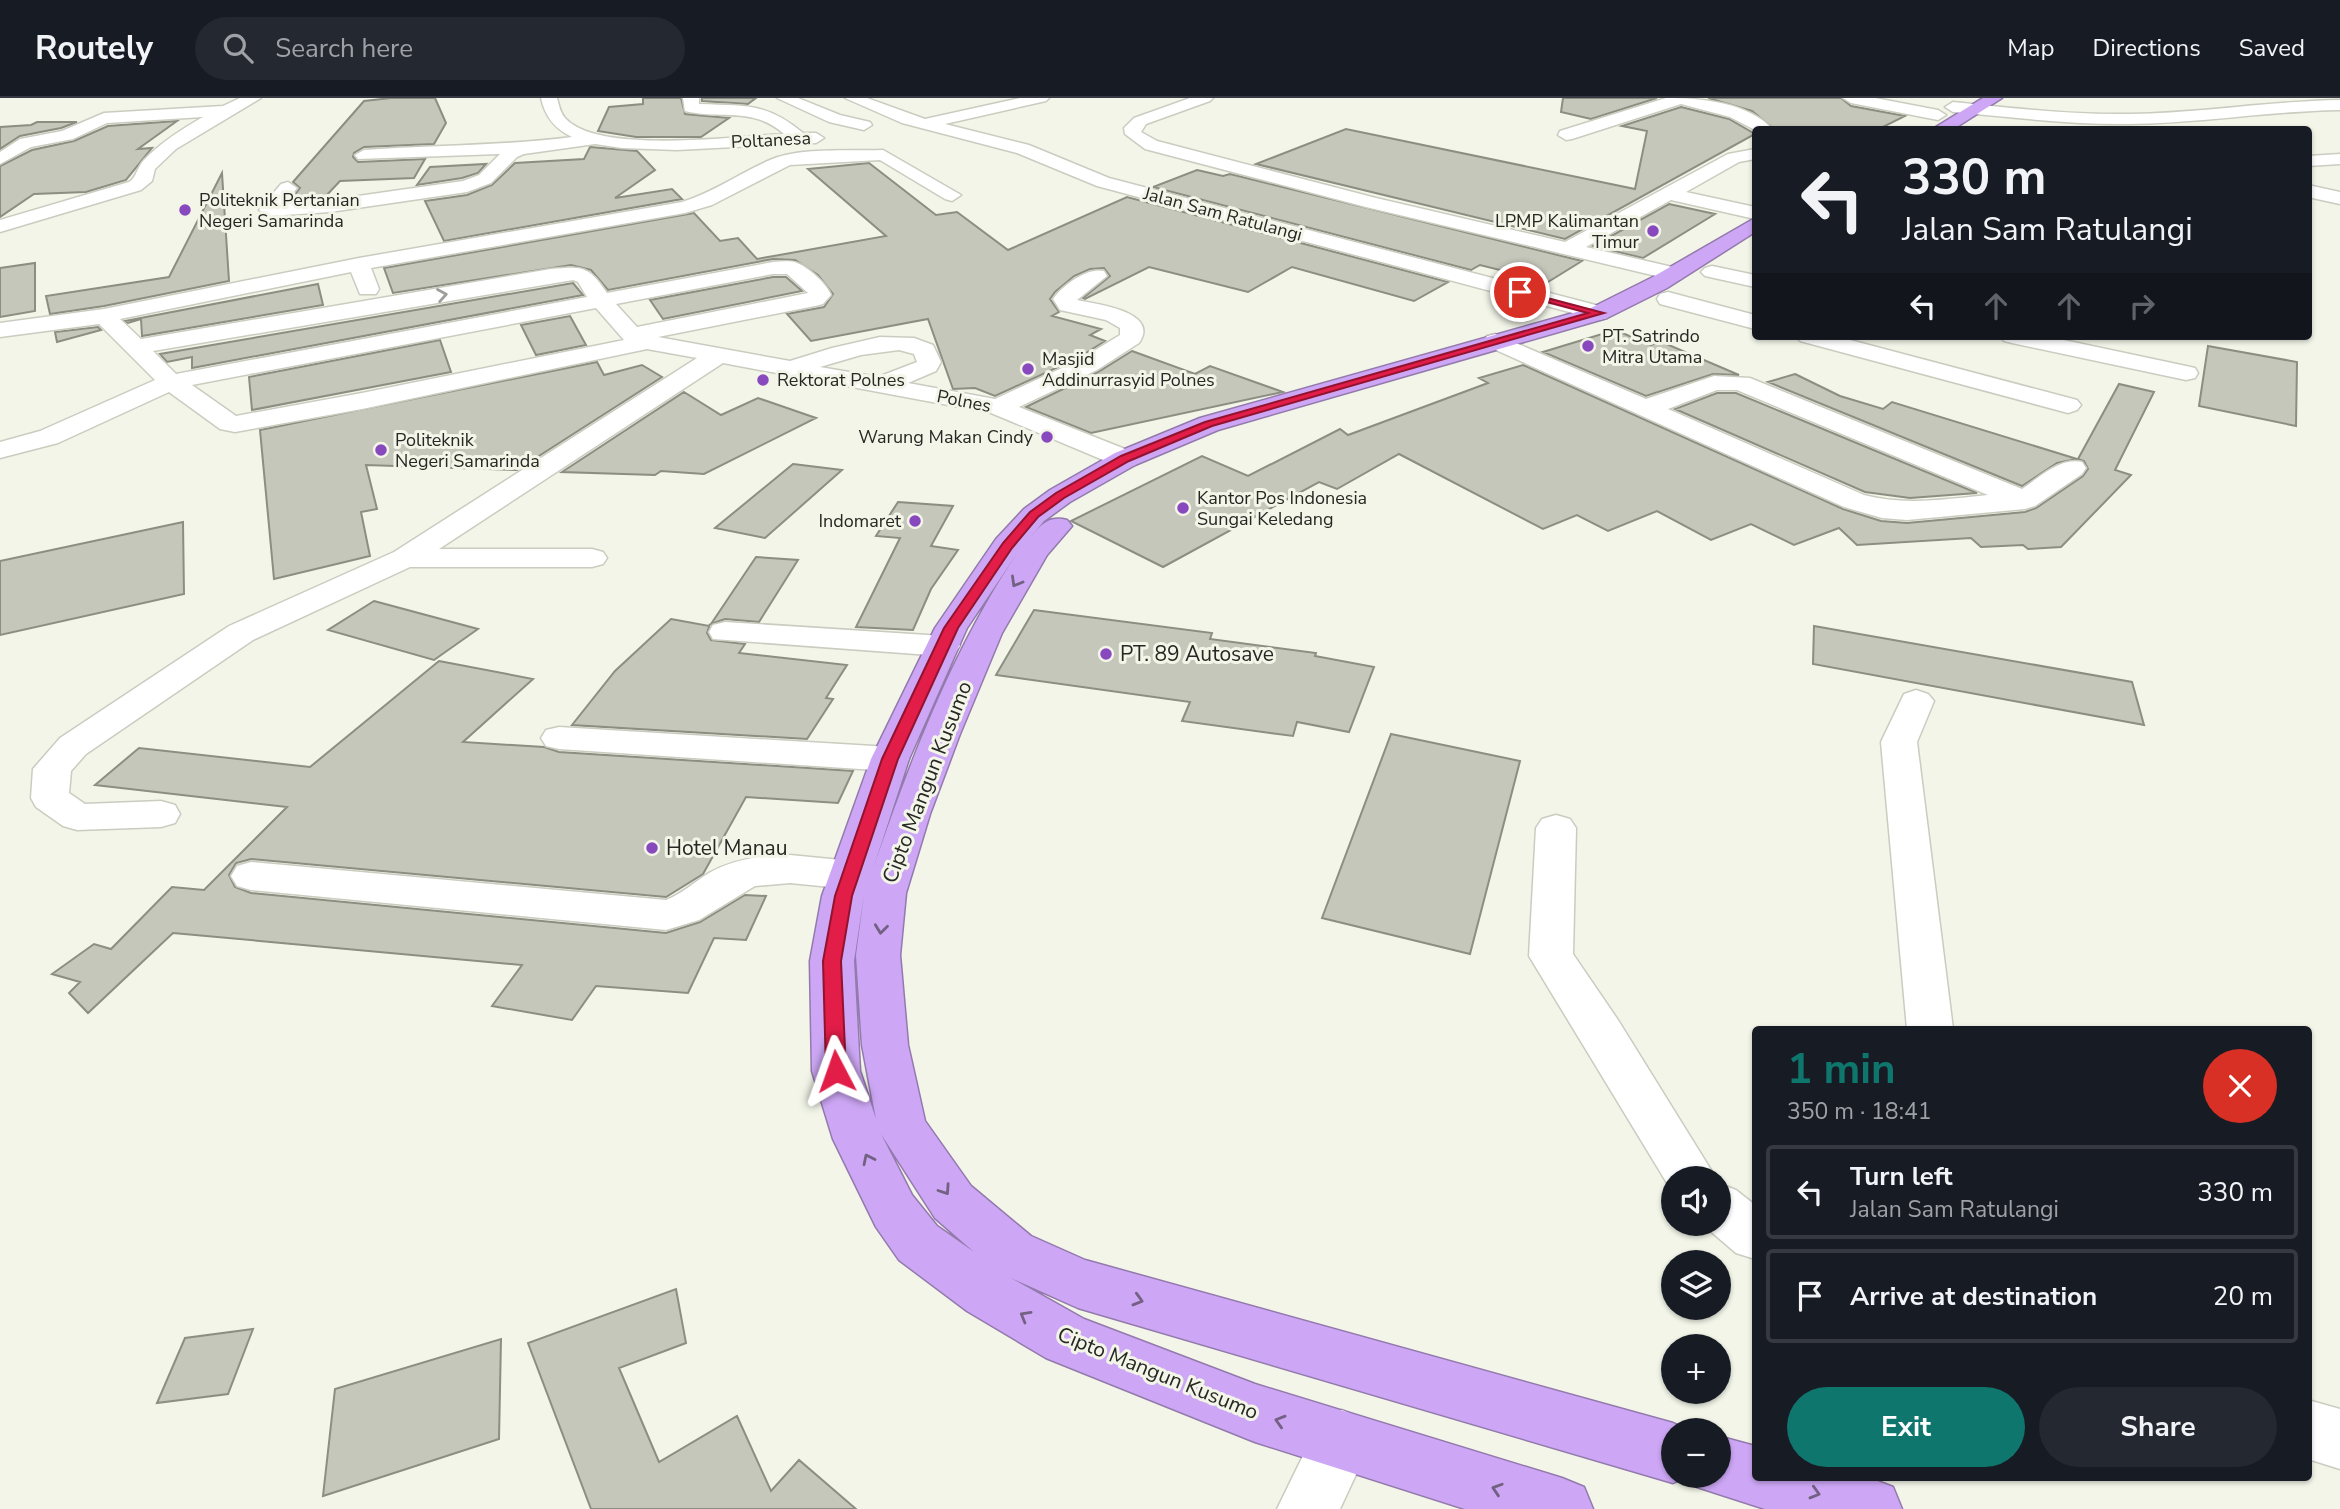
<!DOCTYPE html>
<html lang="en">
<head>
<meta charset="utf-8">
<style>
	body { margin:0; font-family:"Nunito Sans",sans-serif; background:#242831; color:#f1f3f6; height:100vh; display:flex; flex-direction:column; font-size:26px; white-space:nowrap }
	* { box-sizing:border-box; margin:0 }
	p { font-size:23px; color:#9ea1a6 }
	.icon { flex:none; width:38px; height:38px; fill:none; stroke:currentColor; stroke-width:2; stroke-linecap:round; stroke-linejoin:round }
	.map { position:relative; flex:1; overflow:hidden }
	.details { position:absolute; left:1752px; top:928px; width:560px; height:455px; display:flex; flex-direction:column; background:#171b24; border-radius:7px; box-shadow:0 2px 5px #0004 }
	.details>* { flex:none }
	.top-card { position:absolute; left:1752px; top:28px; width:560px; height:214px; border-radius:7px; box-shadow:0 2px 5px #0004; background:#171b24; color:#f1f3f6; overflow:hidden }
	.tools { position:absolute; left:1661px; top:1068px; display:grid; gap:14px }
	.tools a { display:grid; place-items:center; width:70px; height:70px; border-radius:50%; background:#171b24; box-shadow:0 2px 5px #0004; font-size:35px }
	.pin { position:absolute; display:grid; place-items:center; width:60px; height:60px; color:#fff; margin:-30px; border:4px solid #fff; border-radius:50%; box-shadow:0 2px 7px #0007 }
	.me { position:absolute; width:77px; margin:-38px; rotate:356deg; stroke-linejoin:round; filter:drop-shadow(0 0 5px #0008) }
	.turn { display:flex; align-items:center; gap:24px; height:147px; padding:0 35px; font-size:32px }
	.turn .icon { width:91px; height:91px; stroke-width:2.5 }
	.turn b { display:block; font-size:49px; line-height:60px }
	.lanes { display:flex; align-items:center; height:66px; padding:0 35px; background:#0003; justify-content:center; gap:35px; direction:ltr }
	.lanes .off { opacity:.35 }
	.round { display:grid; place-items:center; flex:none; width:74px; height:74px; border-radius:37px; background:#242831 }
	.overview { display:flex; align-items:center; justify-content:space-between; height:119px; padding:0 35px }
	h1 { font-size:42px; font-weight:700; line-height:52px; color:#0f766e }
	.primary-button { display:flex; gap:14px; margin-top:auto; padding:14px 35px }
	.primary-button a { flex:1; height:80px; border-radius:42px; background:#0f766e; color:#fff; font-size:28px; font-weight:700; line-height:80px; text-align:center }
	.primary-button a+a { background:#242831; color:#f1f3f6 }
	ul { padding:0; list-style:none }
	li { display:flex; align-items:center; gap:21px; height:94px; margin:0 14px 10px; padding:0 21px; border:4px solid #363941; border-radius:7px }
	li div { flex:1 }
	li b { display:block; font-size:26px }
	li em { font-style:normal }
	header { display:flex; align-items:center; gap:42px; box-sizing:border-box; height:98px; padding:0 35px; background:#171b24; border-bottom:2px solid #363941 }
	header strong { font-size:33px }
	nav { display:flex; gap:38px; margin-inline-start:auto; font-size:24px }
	.search { width:490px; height:63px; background:#242831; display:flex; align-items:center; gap:18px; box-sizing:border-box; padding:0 24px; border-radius:38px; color:#9ea1a6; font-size:26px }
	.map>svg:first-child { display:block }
</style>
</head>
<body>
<header>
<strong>Routely</strong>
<div class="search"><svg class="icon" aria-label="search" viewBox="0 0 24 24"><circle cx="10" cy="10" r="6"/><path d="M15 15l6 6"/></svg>Search here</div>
<nav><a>Map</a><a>Directions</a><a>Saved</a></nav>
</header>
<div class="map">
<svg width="2340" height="1411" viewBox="0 0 2340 1411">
	<rect width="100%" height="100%" fill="#f2f5e8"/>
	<path fill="#c5c7bb" stroke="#8c8e82" stroke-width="2" d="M391 0H435L446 25 434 46 364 49 354 55 353 59 358 64 425 61 414 80 340 83 324 100 291 102 300 90 293 84 364 3Z
		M643 0H681L685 16 729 20 701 39H636L598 33 609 9 643 6Z
		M702 0H756L748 6 702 3Z
		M1563 0H1657L1591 21 1561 14Z
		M1708 0H1841L1851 8 1905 18 1877 32H1775L1752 13Z
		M1681 9 1729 21 1755 36 1565 141 1256 66 1346 31 1635 91 1647 33 1622 28Z
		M177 23 138 51 152 50 126 82 86 94 34 96 0 119V68L32 52 74 43 108 28Z
		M37 24H77L61 30 20 38 0 51V29L31 27Z
		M590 49 637 53 655 72 615 100 672 91 682 101 444 143 425 103 467 97 492 87 515 65 584 61Z
		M869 65 936 117 957 114 1008 152 1127 99 1448 184 1414 203 1292 169 1248 194 1149 169 1085 201 1083 200 1110 178 1104 170 1090 171 1074 178 1055 194 1050 201 1059 214 1052 218 1101 231 1090 237 1105 243 1078 260 995 298 975 290 953 291 928 221 811 243 787 216 824 209 833 196 818 177 795 162 773 161 608 192 591 172 571 167 393 195 384 170 694 115 720 143 738 140 757 161 886 138 808 71Z
		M486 66 478 75 462 80 417 87 430 69Z
		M1197 72 1223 78 1230 76 1582 163 1548 184 1480 167 1471 172 1153 89Z
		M222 75 229 183 104 208 50 216 46 198 169 179Z
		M1669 106 1715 116 1643 160 1593 148Z
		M35 165V213L0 219V170Z
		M773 179H786L802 193 663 221 650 202Z
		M573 185 583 197 192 270V259L167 264 160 256Z
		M318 186 323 207 142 238 141 221 128 225 125 223Z
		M570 218 586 247 536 257 521 227Z
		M98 229 101 232 57 244 55 234Z
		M1615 232 1651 247 1662 244 1739 277 1713 276 1646 298 1543 254Z
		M440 242 451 274 252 312 249 279Z
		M2208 248 2297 264 2296 328 2199 308Z
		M1132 253 1195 276 1210 268 1283 294 1091 335 1026 309 1098 274Z
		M597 264 604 277 642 267 662 279 517 372 366 367 377 411 361 414 370 458 274 481 260 332Z
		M1523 267 1843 411 1881 423 1907 425 2025 414 2036 410 2083 378 2088 371 2084 363 2078 361 2119 286 2154 294 2115 372 2131 377 2061 449 2028 451 2023 447 1981 449 1971 440 1857 447 1839 430 1794 447 1751 426 1711 442 1657 413 1608 433 1577 417 1543 431 1399 356 1337 391 1319 384 1163 469 1071 423 1202 358 1248 378 1340 331 1348 337 1488 285 1479 280Z
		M1795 276 1840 298 1883 311 1892 304 2077 361 2057 365 2022 388 1768 284Z
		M684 294 721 317 758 300 816 320 704 376 661 373 655 377 562 374Z
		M1717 295H1736L1977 395 1910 400 1865 394 1675 311Z
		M793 366 842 372 765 440 715 430Z
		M898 404 953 408 931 448 958 452 931 491 913 532 856 529 900 440 876 438Z
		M183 424 184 496 0 537V463Z
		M756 459 798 462 759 524 725 521 711 526Z
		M374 503 478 531 434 562 328 532Z
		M1034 512 1212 535 1210 541 1316 555 1315 558 1374 569 1349 634 1297 624 1293 638 1182 623 1190 604 996 577Z
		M671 521 709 528 710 526 707 535 711 542 745 546 739 555 847 567 826 600 833 601 807 641 572 627 615 573Z
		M1814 528 2132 584 2144 627 1813 566Z
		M439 563 533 581 463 644 544 649 559 654 853 673 838 705 746 699 703 776 666 799 251 761 236 765 229 777 235 789 251 795 666 835 700 824 745 797 766 798 746 842 714 840 688 895 596 888 572 922 492 908 522 867 173 835 88 915 69 895 80 884 52 876 94 846 111 851 172 789 204 792 287 709 95 687 139 650 310 669Z
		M1391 636 1520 663 1470 856 1322 820Z
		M676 1191 686 1245 619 1270 659 1364 737 1318 771 1393 799 1362 856 1411H591L528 1245Z
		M253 1231 228 1296 157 1305 185 1240Z
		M501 1241 499 1341 323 1398 335 1291Z"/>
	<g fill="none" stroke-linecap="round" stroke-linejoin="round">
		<defs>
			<path id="minor" d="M240 0H261L176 51 155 71 152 83 141 92 0 134V122L129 84C137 79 137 69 144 62 161 44 182 31 203 19L107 25 73 41 31 49 0 66V54L20 41 62 33 104 15 223 8Z
				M541 0H557C559 7 560 14 565 20 598 57 736 38 784 36 752 8 722 22 685 13L683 0H699V6C745 8 766 4 803 35H816L824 40 816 45 677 52 622 50 595 46 524 56 517 59 491 85 467 94 330 114 269 118 259 112 281 86 288 84 297 90 285 105 330 102 463 83 479 77 500 56 358 61 355 57 364 52C434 47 503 48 572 39 555 31 545 19 541 0Z
				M777 0H798L840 17 870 24 872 27 864 32 829 24Z
				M845 0H867L925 21 1020 0H1049L1046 3 945 26 1029 47 1109 80 1607 210 1610 215 1607 220 1599 222 1097 88 1017 55 902 25Z
				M1190 0H1213L1210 3 1146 26 1141 34 1157 43 1376 100 1565 144 1728 56 1755 51V61L1739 64 1686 94 1755 109V121L1671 102 1586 149 1681 171 1684 176 1681 181 1673 182 1366 109 1145 51 1125 36 1124 30 1134 20Z
				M1666 0C1700 0 1749 4 1773 32H1755L1730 19 1681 6 1572 41 1566 42 1558 37 1560 33Z
				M1843 0H1875L1938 12 1946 17 1938 22 1851 5Z
				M2340 2V12C2270 13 2201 25 2130 26 2071 27 2012 19 1953 14L1945 9 1953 4C2012 10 2071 17 2130 16 2201 15 2270 3 2340 2Z
				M883 52 961 97 952 103 945 101 880 62 790 67 712 107 685 115 371 170 379 191 376 196H360L351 174 120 221 141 241 551 171C583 168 589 168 607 195L773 164C781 164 790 162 797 165 808 169 827 186 831 197L823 206 815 208 658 239 790 263 832 250 880 239 914 240 933 247 941 264 936 273 908 285 995 301 1079 262 1120 237V230L1106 222 1060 212 1053 201C1062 188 1087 169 1104 173L1107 178 1077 202C1095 206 1161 213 1139 245L1097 272 1019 309 1135 355 1139 361 1135 367 1125 369 1115 367 991 315 723 265 439 451H592L603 454 607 460 603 466 592 469H410L253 542 86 656 71 673 69 695 85 706 161 703 175 707 180 716 175 725 161 729 77 732 63 728 36 709 31 700 33 671 60 640 229 528 394 454 697 260 647 251 362 311 235 334 220 331 169 294 58 345 0 360V344L40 333 155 282 99 226 0 239V225L104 211 359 160 682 104C714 94 740 75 770 62 799 49 850 53 883 52ZM773 176H787L808 195 637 229 616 206ZM573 182 578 184 587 199 176 276 153 253ZM596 210 624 242 362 295 236 318 192 287ZM899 252 914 256 917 264 878 279 820 269 861 257Z
				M2340 56V66L2308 68V58Z
				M2308 87 2340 94V106L2308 99Z
				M1712 168 1755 177V189L1705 178 1701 174 1705 170Z
				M1668 194 1755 217V231L1660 206 1657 201 1660 196Z
				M1495 236 1646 301 1714 278 1750 280 2022 391C2040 379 2060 359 2082 364L2086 370 2082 376 2035 408 2025 411 1907 422 1882 420 1844 409 1487 248 1483 243 1487 238ZM1717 292H1737L1988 397C1946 401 1905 408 1864 397L1668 311Z
				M1796 238H1835L2077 302 2081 307 2077 312 2068 315 1800 243Z
				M2000 238H2045L2186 268 2195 270 2198 275 2195 280 2186 282 2012 245 2004 243Z
				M725 524 943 538 955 541 960 548 955 555 943 558 713 541 709 534 713 527Z
				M1916 592 1928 596 1934 603 1917 644 1953 931H1907L1881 644 1904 596Z
				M559 629 890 649 903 653 909 661 903 669 890 673 559 651 546 648 541 640 546 632Z
				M1556 717 1570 721 1576 730 1573 856 1618 922 1716 1080H1673V1095L1529 858 1536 730 1542 721Z
				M790 757 851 763 865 767 871 777 865 787 851 791 790 785 755 788 699 822 666 832 251 792 237 788 231 778 237 768 251 764 666 802C682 796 694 784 709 775 734 761 762 757 790 757Z
				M1718 1085 1736 1092 1755 1107V1161L1736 1155 1701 1125H1718Z
				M2308 1302 2340 1311V1371L2308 1361Z
				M1342 1312 1363 1321 1372 1342 1340 1411H1277L1321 1321Z"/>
			<path id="highway" d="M1983 0H2002L1952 32H1931Z
				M1755 120V134L1667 190 1607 220 1218 332 1135 367 1070 404 1044 423 1029 441C1041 427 1048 417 1067 422L1072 428 1047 457 1002 535 960 636 930 716 906 795 900 857 908 947 925 1023 971 1088 1031 1138 1085 1162 1673 1325 1689 1332H1673V1377H1691L1673 1385 1078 1210 1011 1180 1084 1221 1255 1286 1562 1380 1584 1389 1593 1411H1465L1255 1344 1046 1260 967 1213 899 1162 876 1129 833 1041 812 973 810 863 822 798 871 661 935 530 996 441 1024 411 1050 392 1115 355 1200 320 1591 210 1651 180ZM1022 448C955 546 911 660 873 771L909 661 967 530ZM864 797 856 857 862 947 876 1021 860 973 854 863ZM881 1036 935 1120 974 1154 937 1128 912 1097Z
				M1718 1338 1755 1348V1379H1867L1893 1389 1902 1411H1765L1697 1389 1692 1377H1718Z"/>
		</defs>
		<use href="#minor" stroke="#caccc0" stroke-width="3"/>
		<use href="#highway" stroke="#937aac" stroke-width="3"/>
		<use href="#minor" fill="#fff" fill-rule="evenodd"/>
		<use href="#highway" fill="#cda7f5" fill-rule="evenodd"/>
	</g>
	<defs><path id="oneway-chevron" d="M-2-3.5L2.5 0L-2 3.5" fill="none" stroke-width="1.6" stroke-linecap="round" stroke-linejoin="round" transform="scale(1.75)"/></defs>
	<use stroke="#9e9e9c" href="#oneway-chevron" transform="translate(442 197) rotate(-10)"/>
	<g stroke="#726182">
		<use href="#oneway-chevron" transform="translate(1016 484) rotate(120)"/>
		<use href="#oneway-chevron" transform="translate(881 831) rotate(97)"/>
		<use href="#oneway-chevron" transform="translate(868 1061) rotate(-116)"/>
		<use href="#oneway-chevron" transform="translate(945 1092) rotate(56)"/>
		<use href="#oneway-chevron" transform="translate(1138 1202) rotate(16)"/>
		<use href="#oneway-chevron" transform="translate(1025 1218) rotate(-150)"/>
		<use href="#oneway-chevron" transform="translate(1280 1323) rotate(-163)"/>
		<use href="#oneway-chevron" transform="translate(1497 1391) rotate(-162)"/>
		<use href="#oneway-chevron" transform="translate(1815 1395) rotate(16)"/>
	</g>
	<path fill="#e11d48" stroke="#92132f" stroke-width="2" d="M1517 192 1604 215 1212 328 1129 363 1064 400 1038 419 1012 450 958 530 898 661 852 798 841 863 846 973 843 979 836 981 829 979 826 973 823 863 835 798 882 661 944 530 1003 445 1030 414 1056 395 1121 358 1205 324 1588 215 1517 196Z"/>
	<g fill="#8949be" stroke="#f2f5e8" stroke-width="2.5">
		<circle cx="185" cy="112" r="7"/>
		<circle cx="1653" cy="133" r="7"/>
		<circle cx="1588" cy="248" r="7"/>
		<circle cx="1028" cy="271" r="7"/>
		<circle cx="763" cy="282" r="7"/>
		<circle cx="1047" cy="339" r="7"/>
		<circle cx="381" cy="352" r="7"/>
		<circle cx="1183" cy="410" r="7"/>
		<circle cx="915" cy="423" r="7"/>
		<circle cx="1106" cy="556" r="7"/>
		<circle cx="652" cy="750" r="7"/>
	</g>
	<g text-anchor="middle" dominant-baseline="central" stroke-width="6" stroke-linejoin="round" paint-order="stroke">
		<g font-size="18" fill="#272723" stroke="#f2f5e8">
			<text transform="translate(771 42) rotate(-3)">Poltanesa</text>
			<text transform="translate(1223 116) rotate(15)">Jalan Sam Ratulangi</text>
			<text transform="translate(964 303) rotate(11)">Polnes</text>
		</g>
		<g font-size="18" fill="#272723" stroke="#f2f5e8" text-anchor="start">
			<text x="199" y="102">Politeknik Pertanian<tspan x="199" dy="21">Negeri Samarinda</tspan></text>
			<text x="1639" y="123" text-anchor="end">LPMP Kalimantan<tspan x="1639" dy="21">Timur</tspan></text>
			<text x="1602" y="238">PT. Satrindo<tspan x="1602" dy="21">Mitra Utama</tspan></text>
			<text x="1042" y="261">Masjid<tspan x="1042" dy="21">Addinurrasyid Polnes</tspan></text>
			<text x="777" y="282">Rektorat Polnes</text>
			<text x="1033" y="339" text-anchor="end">Warung Makan Cindy</text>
			<text x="395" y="342">Politeknik<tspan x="395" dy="21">Negeri Samarinda</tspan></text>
			<text x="1197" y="400">Kantor Pos Indonesia<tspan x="1197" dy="21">Sungai Keledang</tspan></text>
			<text x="901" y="423" text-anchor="end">Indomaret</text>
		</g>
		<g font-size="21" fill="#272723" stroke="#f2f5e8" text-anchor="start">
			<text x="1120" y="556">PT. 89 Autosave</text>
			<text x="666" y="750">Hotel Manau</text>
		</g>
		<g font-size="21" fill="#272723" stroke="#f2f5e8">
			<text transform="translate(927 684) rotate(-69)">Cipto Mangun Kusumo</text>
			<text transform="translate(1158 1275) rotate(22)">Cipto Mangun Kusumo</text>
		</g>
	</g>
</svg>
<div class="tools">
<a><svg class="icon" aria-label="sound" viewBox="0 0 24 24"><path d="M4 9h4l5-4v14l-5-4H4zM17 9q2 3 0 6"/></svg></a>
<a><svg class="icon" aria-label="layers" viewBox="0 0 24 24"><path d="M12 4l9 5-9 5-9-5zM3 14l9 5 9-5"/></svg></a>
<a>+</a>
<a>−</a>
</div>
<div class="pin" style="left:1520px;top:194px;background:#d93025"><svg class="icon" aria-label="arrive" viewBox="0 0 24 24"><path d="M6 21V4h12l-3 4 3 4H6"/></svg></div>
<svg class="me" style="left:836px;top:973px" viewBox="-20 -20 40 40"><path d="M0-17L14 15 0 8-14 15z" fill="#e11d48" stroke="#fff" stroke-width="4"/></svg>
<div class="top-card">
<div class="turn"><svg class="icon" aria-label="left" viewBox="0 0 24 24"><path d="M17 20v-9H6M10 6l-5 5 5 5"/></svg><div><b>330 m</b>Jalan Sam Ratulangi</div></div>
<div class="lanes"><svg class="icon" aria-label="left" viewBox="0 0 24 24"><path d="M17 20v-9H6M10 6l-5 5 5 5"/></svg><svg class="icon off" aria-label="ahead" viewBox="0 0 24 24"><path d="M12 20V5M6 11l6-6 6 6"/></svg><svg class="icon off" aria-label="ahead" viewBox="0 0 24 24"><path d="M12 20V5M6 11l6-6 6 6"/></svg><svg class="icon off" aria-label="right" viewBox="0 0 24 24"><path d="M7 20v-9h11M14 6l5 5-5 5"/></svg></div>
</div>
<section class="details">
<div class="overview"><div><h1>1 min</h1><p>350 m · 18:41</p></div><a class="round" style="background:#d93025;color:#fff"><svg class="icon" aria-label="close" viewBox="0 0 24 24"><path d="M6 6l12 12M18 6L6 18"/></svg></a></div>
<ul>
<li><svg class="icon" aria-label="left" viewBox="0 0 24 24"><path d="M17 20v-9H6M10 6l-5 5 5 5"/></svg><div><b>Turn left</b><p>Jalan Sam Ratulangi</p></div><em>330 m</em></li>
<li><svg class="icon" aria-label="arrive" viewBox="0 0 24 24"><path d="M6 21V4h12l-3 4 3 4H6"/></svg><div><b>Arrive at destination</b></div><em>20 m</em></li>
</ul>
<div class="primary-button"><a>Exit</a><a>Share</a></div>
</section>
</div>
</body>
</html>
